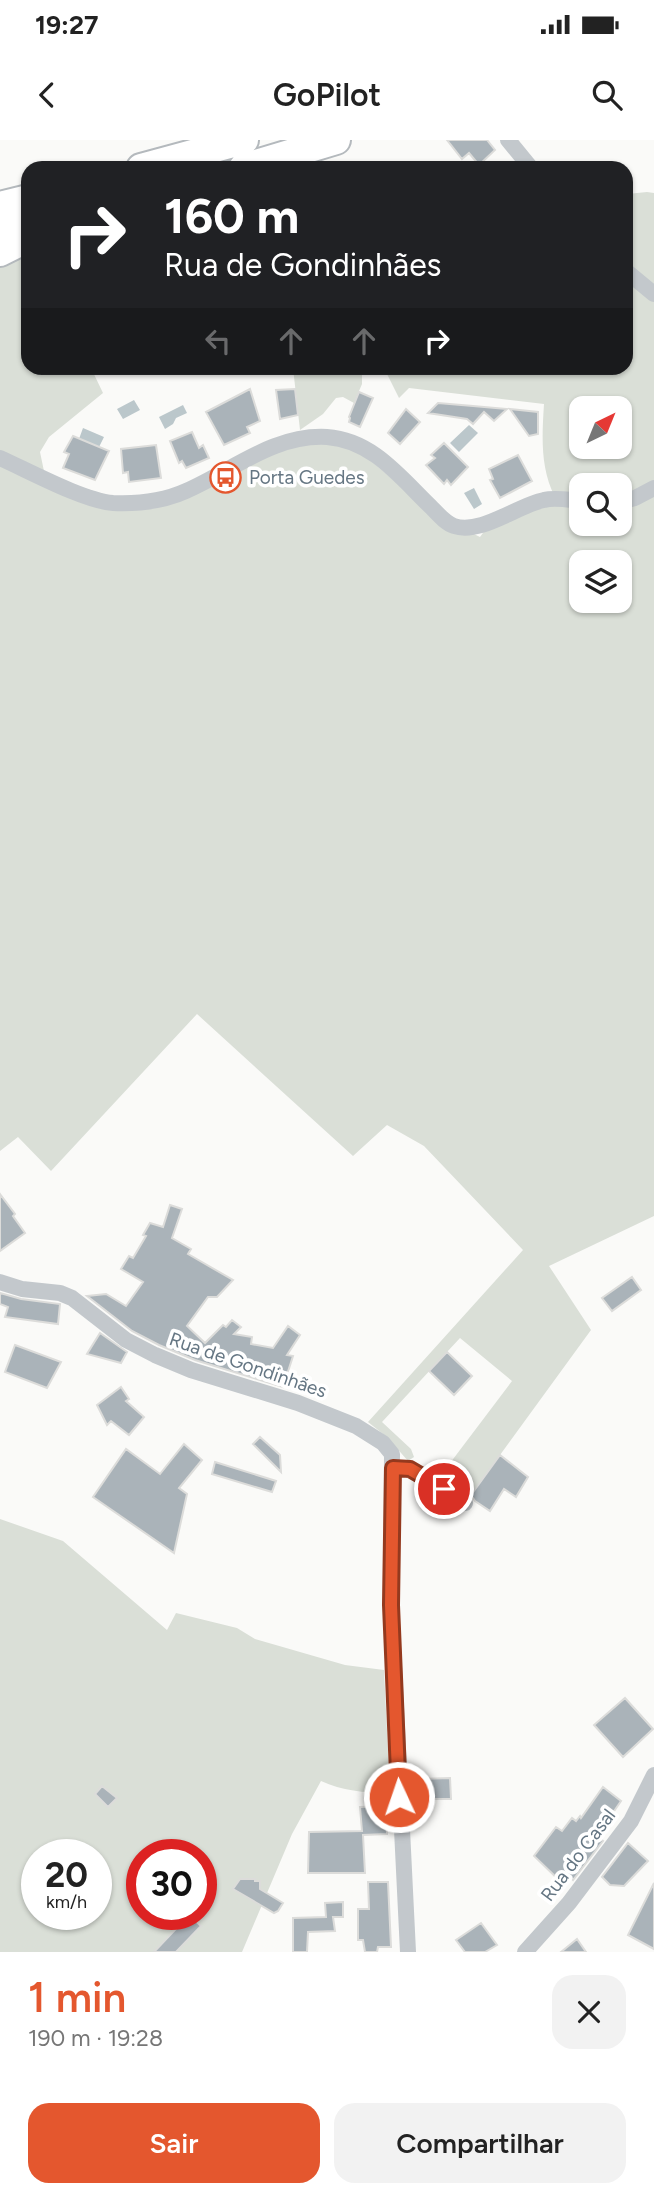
<!DOCTYPE html>
<html lang="pt">
<head>
<meta charset="utf-8">
<style>
	body { margin:0; font-family:Figtree,sans-serif; background:#f2f2f2; color:#222; height:100vh; display:flex; flex-direction:column; font-size:26px; white-space:nowrap }
	* { box-sizing:border-box; margin:0 }
	p { font-size:23px; color:#767676 }
	.icon { flex:none; width:38px; height:38px; fill:none; stroke:currentColor; stroke-width:2; stroke-linecap:round; stroke-linejoin:round }
	.map { position:relative; height:1812px; overflow:hidden }
	.sheet { display:flex; flex-direction:column; background:#fff; flex:1 }
	.sheet>* { flex:none }
	.banner { position:absolute; left:21px; top:21px; width:612px; height:214px; border-radius:21px; box-shadow:0 2px 5px #0004; background:#202124; color:#fff; overflow:hidden }
	.needle { width:46px; rotate:43deg }
	.fabs { position:absolute; left:569px; top:256px; display:grid; gap:14px }
	.fabs a { display:grid; place-items:center; width:63px; height:63px; border-radius:14px; background:#fff; box-shadow:0 2px 5px #0004; font-size:35px }
	.speed { position:absolute; left:21px; top:1699px; display:flex; gap:14px; font-size:35px; font-weight:700; text-align:center }
	.speed>* { display:grid; place-content:center; width:91px; height:91px; border-radius:50%; background:#fff; box-shadow:0 2px 5px #0004; line-height:1 }
	.speed small { font-size:18px; font-weight:400 }
	.speed .limit { border:10px solid #d22; background:#fff; color:#111 }
	.pin { position:absolute; display:grid; place-items:center; width:60px; height:60px; color:#fff; margin:-30px; border:4px solid #fff; border-radius:50%; box-shadow:0 2px 7px #0007 }
	.me { position:absolute; width:77px; margin:-38px; rotate:357deg; stroke-linejoin:round; filter:drop-shadow(0 0 5px #0008) }
	.turn { display:flex; align-items:center; gap:24px; height:147px; padding:0 28px; font-size:32px }
	.turn .icon { width:91px; height:91px; stroke-width:2.5 }
	.turn b { display:block; font-size:49px; line-height:60px }
	.lanes { display:flex; align-items:center; height:66px; padding:0 28px; background:#0003; justify-content:center; gap:35px; direction:ltr }
	.lanes .off { opacity:.35 }
	.round { display:grid; place-items:center; flex:none; width:74px; height:74px; border-radius:21px; background:#f2f2f2 }
	.head { display:flex; align-items:center; justify-content:space-between; height:119px; padding:0 28px }
	h1 { font-size:42px; font-weight:600; line-height:52px; color:#e4572e }
	.button { display:flex; gap:14px; margin-top:auto; padding:14px 28px }
	.button a { flex:1; height:80px; border-radius:21px; background:#e4572e; color:#fff; font-size:28px; font-weight:600; line-height:80px; text-align:center }
	.button a+a { background:#f2f2f2; color:#222 }
	.status { display:flex; justify-content:space-between; align-items:center; height:49px; padding:0 35px; background:#fff; direction:ltr }
	.status svg { height:19px; fill:currentColor }
	header { display:flex; justify-content:space-between; align-items:center; height:91px; padding:0 28px; background:#fff; font-size:32px; font-weight:600 }
	.map>svg:first-child { display:block }
</style>
</head>
<body>
<div class="status"><b>19:27</b><svg viewBox="0 0 49 12"><path d="M0 12V9h3v3zM5 12V6h3v6zM10 12V3h3v9zM15 12V0h3v12zM26 1h20v11H26zM47 4h2v5h-2z"/></svg></div>
<header><svg class="icon" aria-label="back" viewBox="0 0 24 24"><path d="M15 5l-7 7 7 7"/></svg>GoPilot<svg class="icon" aria-label="search" viewBox="0 0 24 24"><circle cx="10" cy="10" r="6"/><path d="M15 15l6 6"/></svg></header>
<div class="map">
<svg width="654" height="1812" viewBox="0 0 654 1812">
	<rect width="100%" height="100%" fill="#fafaf8"/>
	<path fill="#dadfd7" fill-rule="evenodd" d="M647 52 654 53V1076L549 1126 591 1190 468 1359 438 1339 512 1241 460 1198 382 1282 411 1309 414 1317 408 1321 388 1298 368 1282 523 1110 424 1006 387 985 353 1016 197 874 51 1031 18 997 0 1011V123L28 107V228H91L103 253 49 297 40 312 45 336 142 366 290 296 338 293 435 375 480 397 488 386 555 357C540 328 542 296 544 264L409 248 399 258 384 228H626L627 54ZM581 268H620V306H581ZM581 345H620V383H581ZM581 422H620V460H581Z
		M293 228H362V244L354 263 343 257 336 258 323 274 300 290Z
		M0 1379 63 1401 167 1490 176 1473 237 1488 255 1499 345 1525 384 1530 390 1651 387 1654C364 1652 342 1651 321 1641L292 1694 242 1812H0ZM37 1715H96V1774H37ZM142 1715H201V1774H142Z"/>
	<path fill="#bbc7cb" d="M134 260 140 270 123 279 117 269Z
		M183 265 187 273 176 278 173 284 165 289 159 277Z
		M469 285 478 293 459 312 450 303Z
		M83 288 104 297 99 307 79 299Z
		M474 348 482 364 474 369 464 353Z"/>
	<path fill="#aab3b9" stroke="#dcdcda" stroke-width="2" d="M447 0H487L495 10 479 25 469 13 462 19Z
		M250 249 260 281 247 287 250 293 224 305 206 272Z
		M295 249 298 275 280 279 276 250Z
		M359 252 373 258 360 287 349 282 350 278 349 277Z
		M438 263 473 266 507 269 494 281 484 272 473 284 467 279 428 273Z
		M406 269 420 282 400 304 388 293Z
		M510 269 538 272V294L529 296Z
		M192 292 199 308 203 305 209 318 186 328 182 321 179 323 170 301Z
		M73 296 109 311 95 340 63 328 69 314 64 312Z
		M444 303 468 327 451 345 447 340 444 344 426 325 435 318 431 315Z
		M156 305 161 338 129 342 128 332 123 333 121 309Z
		M518 315 532 341 500 358 490 340 493 339 489 329Z
		M0 1054 15 1074 13 1076 25 1093 0 1111Z
		M170 1065 182 1069 172 1098 191 1109 188 1114 233 1140 217 1157H208L187 1186 205 1203 223 1185 226 1187 232 1180 241 1187 234 1194 252 1197 251 1204 273 1208 288 1186 300 1195 287 1215 293 1216 283 1247 195 1220 159 1205 132 1191 87 1156 106 1154 126 1166 143 1142 121 1129 129 1116 133 1118 146 1096 143 1095 150 1083 163 1087Z
		M632 1137 641 1150 612 1171 602 1158Z
		M0 1153 21 1159 60 1164 58 1184 5 1177 8 1167 0 1164Z
		M100 1193 127 1212 121 1223 87 1214Z
		M15 1205 61 1222 47 1248 5 1232Z
		M447 1212 472 1236 454 1255 429 1231Z
		M121 1247 129 1259 126 1261 144 1277 129 1295 111 1281 107 1285 97 1265Z
		M260 1297 280 1315 281 1332 253 1304Z
		M184 1304 202 1320 179 1348 187 1354 174 1413 93 1357 126 1309 160 1334Z
		M500 1315 528 1337 516 1357 504 1349 490 1371 475 1361 471 1355Z
		M215 1322 276 1341 272 1352 212 1334Z
		M625 1558 653 1589 623 1617 594 1585Z
		M450 1638 451 1659H419L420 1639Z
		M102 1646 117 1658 108 1667 95 1654Z
		M603 1647 621 1661 597 1696 603 1701 573 1740 567 1734 560 1741 534 1716 556 1687 562 1691 572 1678 576 1681 580 1676 581 1678Z
		M386 1666 387 1694 363 1695 365 1733H308L309 1692 362 1691 360 1667Z
		M628 1703 648 1721 624 1746 610 1745 602 1737Z
		M240 1739H255V1741H260V1749L283 1763 278 1771 274 1773 233 1749Z
		M368 1742H388L391 1807H378L377 1812H365L363 1800H358V1769H369Z
		M654 1743V1809L628 1795Z
		M343 1762V1777H333L335 1791 308 1792 307 1812H293V1778L326 1777 325 1763Z
		M189 1775 201 1786 176 1812H154Z
		M481 1783 497 1805 485 1812H465L456 1800Z
		M577 1799 586 1812H561Z"/>
	<g fill="none" stroke-linecap="round" stroke-linejoin="round">
		<defs>
			<path id="highway" d="M141 28 244 0
				M243 28 336 0
				M0 66 28 59
				M0 88 28 80
				M0 112 28 98"/>
		</defs>
		<use href="#highway" stroke="#b4b9bd" stroke-width="32"/>
		<path stroke="#c3c8cc" stroke-width="16" d="M508 0 531 28
			M626 131 654 154
			M0 318C29 331 84 361 113 363 137 364 164 361 186 351 232 331 274 294 327 297 372 300 400 337 430 366 437 373 445 383 454 386 481 395 518 365 544 360 555 357 569 360 581 361
			M620 362 635 358 654 348
			M0 1142 22 1149 60 1153 72 1158 126 1200 155 1215 191 1230 298 1263 356 1286 383 1303 392 1314 391 1465 408 1812
			M393 1328 410 1329 465 1363
			M525 1812 569 1763 631 1681 654 1635"/>
		<use href="#highway" stroke="#fff" stroke-width="28"/>
	</g>
	<g fill="none" stroke-linecap="round" stroke-linejoin="round">
		<defs>
			<path id="route" d="M399 1657 391 1465 393 1328 410 1329 444 1349"/>
		</defs>
		<use href="#route" stroke="#94391e" stroke-width="18"/>
		<use href="#route" stroke="#e4572e" stroke-width="12"/>
	</g>
	<defs>
		<symbol id="bus-ring" viewBox="-11 -11 22 22"><circle r="9.5" fill="#fff" stroke="#e4572e" stroke-width="1.5"/><path d="M-5-6H5V4H4V6H2V4H-2V6H-4V4H-5ZM-3.5-4V0h7V-4ZM-3.5 1.2v1.5H-2V1.2ZM2 1.2v1.5H3.5V1.2Z" fill="#e4572e"/></symbol>
	</defs>
	<g fill-rule="evenodd">
		<use href="#bus-ring" x="208" y="320" width="35" height="35"/>
	</g>
	<g text-anchor="middle" dominant-baseline="central" stroke-width="7" stroke-linejoin="round" paint-order="stroke">
		<g font-size="19" fill="#657683" stroke="#fff" text-anchor="start">
			<text x="249" y="337">Porta Guedes</text>
		</g>
		<g font-size="19" fill="#657683" stroke="#fff">
			<text transform="translate(248 1225) rotate(19)">Rua de Gondinhães</text>
			<text transform="translate(578 1715) rotate(-53)">Rua do Casal</text>
		</g>
	</g>
</svg>
<div class="fabs">
<a><svg class="needle" viewBox="-14 -14 28 28"><path d="M0-13l5 13h-10z" fill="#e53935"/><path d="M0 13l5-13h-10z" fill="#767676"/></svg></a>
<a><svg class="icon" aria-label="search" viewBox="0 0 24 24"><circle cx="10" cy="10" r="6"/><path d="M15 15l6 6"/></svg></a>
<a><svg class="icon" aria-label="layers" viewBox="0 0 24 24"><path d="M12 4l9 5-9 5-9-5zM3 14l9 5 9-5"/></svg></a>
</div>
<div class="speed"><div>20<small>km/h</small></div><div class="limit">30</div></div>
<div class="pin" style="left:444px;top:1349px;background:#d93025"><svg class="icon" aria-label="arrive" viewBox="0 0 24 24"><path d="M6 21V4h12l-3 4 3 4H6"/></svg></div>
<svg class="me" style="left:399px;top:1657px" viewBox="-20 -20 40 40"><circle r="17" fill="#e4572e" stroke="#fff" stroke-width="3"/><path d="M0-11L8 9 0 5-8 9z" fill="#fff"/></svg>
<div class="banner">
<div class="turn"><svg class="icon" aria-label="right" viewBox="0 0 24 24"><path d="M7 20v-9h11M14 6l5 5-5 5"/></svg><div><b>160 m</b>Rua de Gondinhães</div></div>
<div class="lanes"><svg class="icon off" aria-label="left" viewBox="0 0 24 24"><path d="M17 20v-9H6M10 6l-5 5 5 5"/></svg><svg class="icon off" aria-label="ahead" viewBox="0 0 24 24"><path d="M12 20V5M6 11l6-6 6 6"/></svg><svg class="icon off" aria-label="ahead" viewBox="0 0 24 24"><path d="M12 20V5M6 11l6-6 6 6"/></svg><svg class="icon" aria-label="right" viewBox="0 0 24 24"><path d="M7 20v-9h11M14 6l5 5-5 5"/></svg></div>
</div>
</div>
<section class="sheet">
<div class="head"><div><h1>1 min</h1><p>190 m · 19:28</p></div><a class="round"><svg class="icon" aria-label="close" viewBox="0 0 24 24"><path d="M6 6l12 12M18 6L6 18"/></svg></a></div>
<div class="button"><a>Sair</a><a>Compartilhar</a></div>
</section>
</body>
</html>
